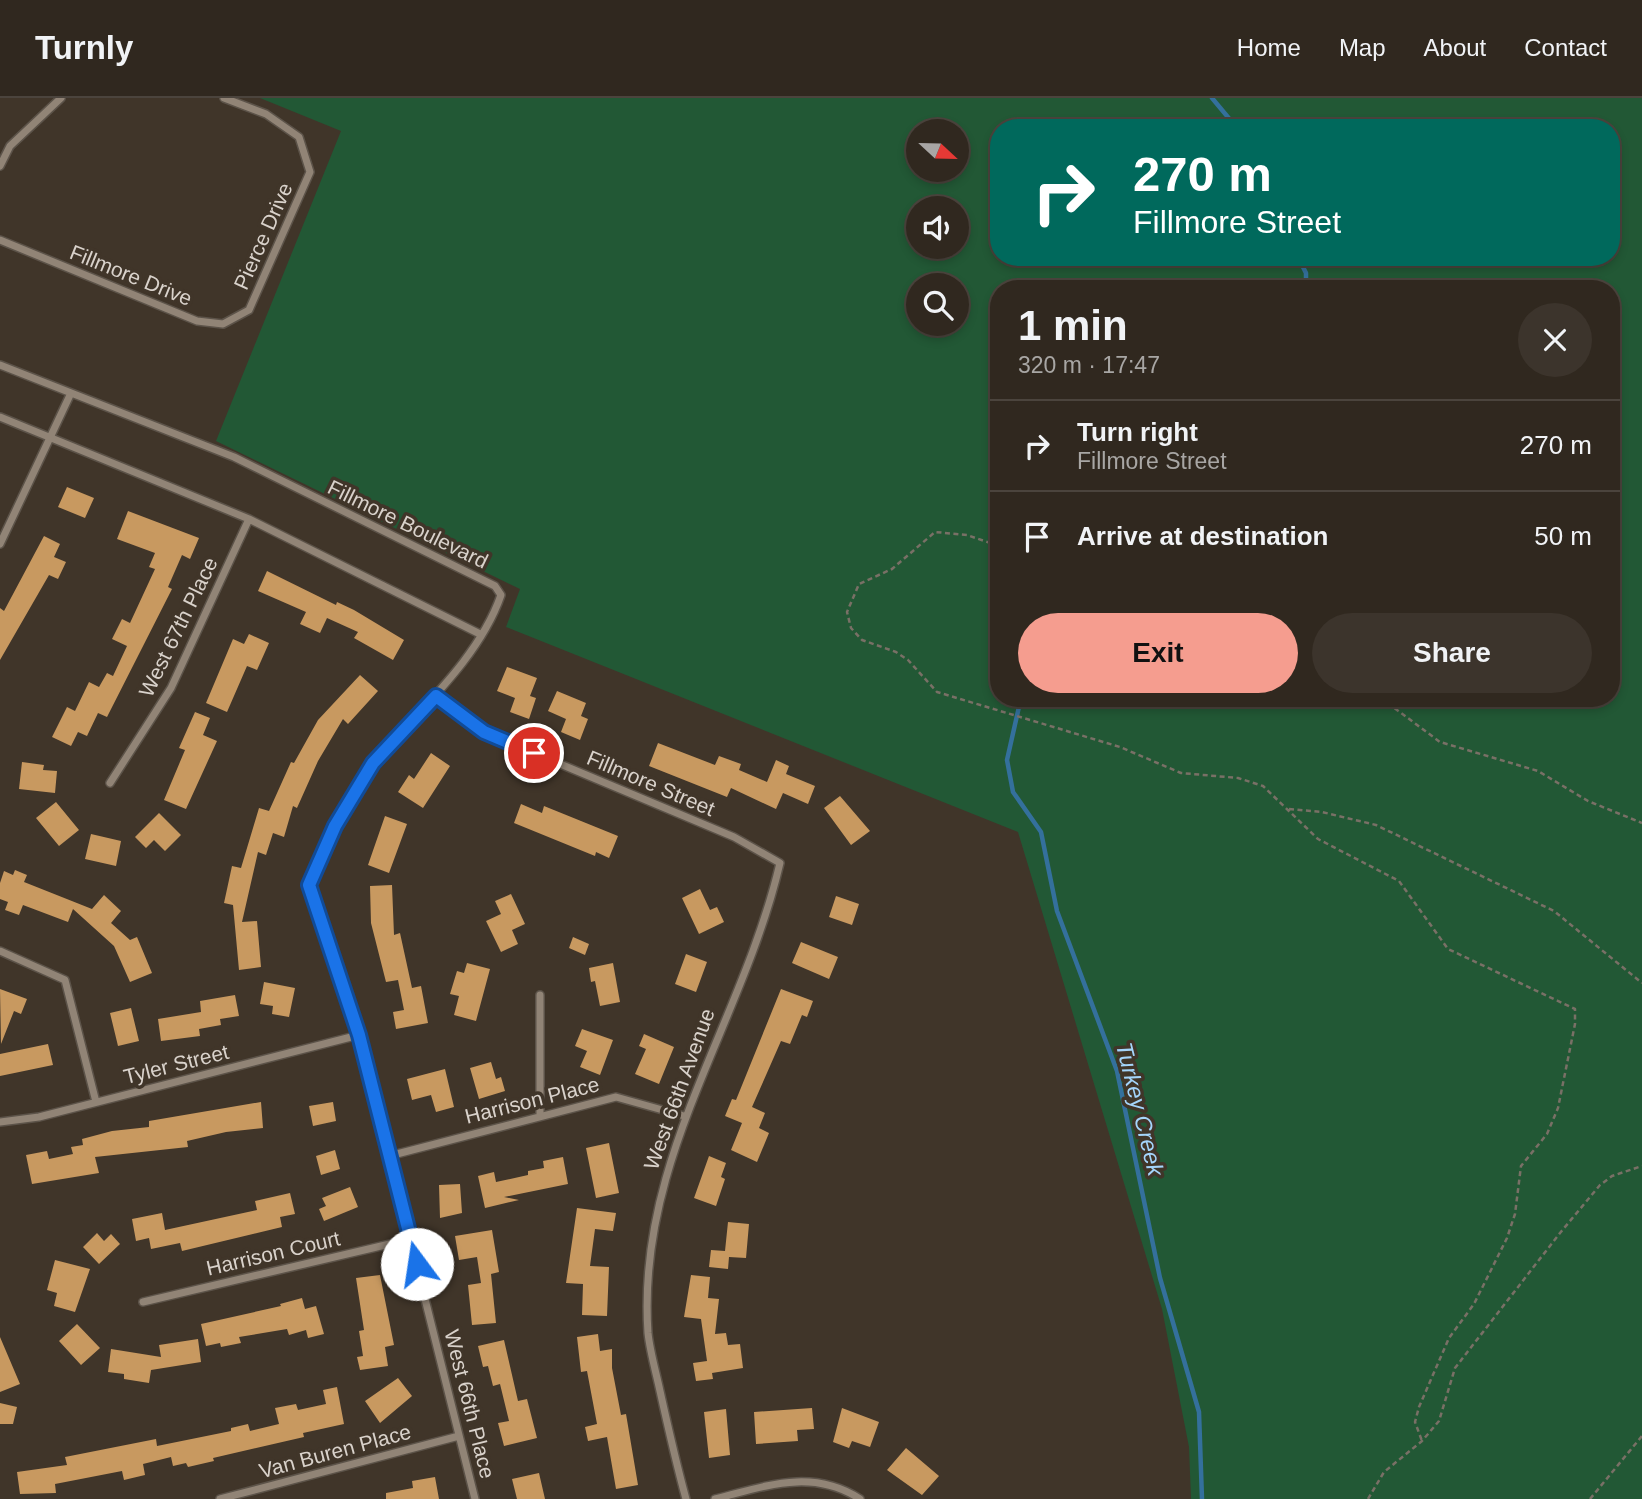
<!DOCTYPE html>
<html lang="en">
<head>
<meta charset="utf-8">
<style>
	body { margin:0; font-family:Helvetica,sans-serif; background:#3c342c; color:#f1f3f6; height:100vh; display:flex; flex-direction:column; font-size:26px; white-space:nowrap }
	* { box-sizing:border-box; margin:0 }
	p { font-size:23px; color:#a8a6a4 }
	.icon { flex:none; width:38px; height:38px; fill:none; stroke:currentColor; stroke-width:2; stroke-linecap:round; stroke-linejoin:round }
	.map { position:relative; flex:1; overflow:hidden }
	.panel { position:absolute; left:990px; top:182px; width:630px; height:427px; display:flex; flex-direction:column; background:#30281f; border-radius:28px; box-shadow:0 4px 10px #0003,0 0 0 2px #4b443d }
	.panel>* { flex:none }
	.top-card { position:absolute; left:990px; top:21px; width:630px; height:147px; border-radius:28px; box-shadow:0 4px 10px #0003,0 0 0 2px #4b443d; background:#00695c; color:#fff; overflow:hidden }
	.needle { width:46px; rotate:112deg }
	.controls { position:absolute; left:906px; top:21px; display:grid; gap:14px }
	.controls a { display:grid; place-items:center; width:63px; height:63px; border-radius:50%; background:#30281f; box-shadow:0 4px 10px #0003,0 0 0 2px #4b443d; font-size:35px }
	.pin { position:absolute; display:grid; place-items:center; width:60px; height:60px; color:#fff; margin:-30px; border:4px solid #fff; border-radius:50%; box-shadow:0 2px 7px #0007 }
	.me { position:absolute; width:77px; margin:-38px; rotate:346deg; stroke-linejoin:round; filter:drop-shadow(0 0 5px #0008) }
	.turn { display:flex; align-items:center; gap:24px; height:147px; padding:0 28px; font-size:32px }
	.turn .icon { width:91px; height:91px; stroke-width:2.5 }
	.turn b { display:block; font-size:49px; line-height:60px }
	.round { display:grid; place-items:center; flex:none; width:74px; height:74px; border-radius:37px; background:#3c342c }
	.headline { display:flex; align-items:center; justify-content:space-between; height:119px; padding:0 28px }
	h1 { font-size:42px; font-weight:700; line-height:52px }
	.action { display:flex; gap:14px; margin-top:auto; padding:14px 28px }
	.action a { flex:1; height:80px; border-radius:42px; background:#f59d8f; color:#111; font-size:28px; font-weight:700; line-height:80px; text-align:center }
	.action a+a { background:#3c342c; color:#f1f3f6 }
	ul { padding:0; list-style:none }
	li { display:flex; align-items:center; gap:21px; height:91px; padding:0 28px; border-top:2px solid #4b443d }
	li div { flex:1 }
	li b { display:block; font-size:26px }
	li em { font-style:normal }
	header { display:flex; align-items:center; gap:42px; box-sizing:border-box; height:98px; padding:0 35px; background:#30281f; border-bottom:2px solid #4b443d }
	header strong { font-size:33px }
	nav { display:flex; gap:38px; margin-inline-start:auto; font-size:24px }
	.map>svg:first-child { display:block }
</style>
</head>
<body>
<header>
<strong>Turnly</strong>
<nav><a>Home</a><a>Map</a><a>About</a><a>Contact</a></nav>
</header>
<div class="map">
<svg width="1642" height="1401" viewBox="0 0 1642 1401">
	<rect width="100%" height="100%" fill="#403529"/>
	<path fill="#225835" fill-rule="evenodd" d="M260 0H1642V1401H1191L1189 1349 1162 1211 1018 734 506 529 520 491 216 343 341 33ZM999 30H1612V159H999ZM919 33H957V72H919ZM919 110H957V149H919ZM919 187H957V226H919ZM999 191H1612V600H999Z"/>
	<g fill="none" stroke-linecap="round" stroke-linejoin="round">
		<path stroke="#34709c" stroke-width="4.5" d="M1212 0 1237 30
			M1298 159 1306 175V191
			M1021 600 1007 662 1013 694 1041 734 1057 813 1117 973 1160 1180 1199 1314 1202 1401"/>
	</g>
	<path fill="#c89960" d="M67 389 94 400 85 420 58 409Z
		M128 413 199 440 190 461 182 457 168 489 172 491 107 619 98 615 87 638 78 634 71 648 52 639 67 609 75 613 89 584 99 589 107 575 113 578 127 548 112 541 122 521 130 525 155 471 149 469 155 455 117 441Z
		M44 438 60 446 54 459 66 464 58 481 49 477 0 562V510L4 513Z
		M267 473 336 507 337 504 354 512 404 542 393 562 354 540 358 534 327 520 320 535 300 526 306 514 258 493Z
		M249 536 269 545 257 572 247 568 227 614 206 605 233 541 244 546Z
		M507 569 537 580 530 598 536 600 529 621 510 614 515 600 497 593Z
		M360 577 378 593 348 626 343 621 318 663 297 710 293 708 284 739 273 735 266 757 258 754 242 824 257 823 261 869 239 872 233 807 224 805 232 768 241 770 259 710 269 713 291 664 294 665 318 622Z
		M557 593 586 605 581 618 588 621 580 642 561 634 566 621 548 613Z
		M195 614 210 620 203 637 217 643 186 711 164 702 185 652 179 650Z
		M658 645 715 667 719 658 741 666 739 672 767 684 776 662 789 668 786 676 815 688 808 706 783 695 776 711 731 690 727 699 649 668Z
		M431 655 450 668 423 710 398 694 409 677 414 681Z
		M22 664 44 667 43 672 57 673 55 695 19 691Z
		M840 698 870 733 851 747 824 710Z
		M56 704 79 732 59 748 36 720Z
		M521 706 542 715 544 708 618 738 609 760 596 754 595 758 514 725Z
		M159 715 181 737 165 753 154 742 146 750 135 739Z
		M385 718 407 726 389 775 368 767Z
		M91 736 121 743 116 768 85 761Z
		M15 772 27 777 24 784 92 811 104 797 121 813 111 825 130 842 137 839 152 875 130 884 114 848 73 811 68 824 23 807 19 817 5 812 8 804 0 801V785L4 773 13 777Z
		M392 787 394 837 400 835 412 890 421 888 428 925 396 931 393 914 404 912 398 882 386 884 371 825 370 788Z
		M700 791 710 812 717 809 724 824 699 836 682 800Z
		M511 796 525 826 512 832 518 846 501 854 486 823 501 816 495 803Z
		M836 798 859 806 852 827 829 819Z
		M573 839 589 846 585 857 569 850Z
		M801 844 838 859 829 881 792 865Z
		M686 856 707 864 696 894 675 886Z
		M467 865 490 871 476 923 454 917 459 898 450 896 457 873 464 875Z
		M613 865 620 904 600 908 595 883 591 884 589 870Z
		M264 884 295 890 289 919 272 916 273 908 260 906Z
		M0 891 27 901 21 916 14 913 1 946Z
		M781 891 813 903 807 919 802 917 790 946 781 943 752 1009 765 1015 759 1030 769 1035 757 1064 731 1052 742 1025 725 1018 732 1001 736 1002Z
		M235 897 239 918 220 921 221 927 199 931 200 938 161 943 158 921 201 914 200 903Z
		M131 910 139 943 118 948 110 915Z
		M582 931 613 942 600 977 580 969 587 953 575 948Z
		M644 936 674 949 659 986 635 976 646 951 639 948Z
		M48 946 53 967 0 978V956Z
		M491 964 496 981 501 979 505 993 479 1001 470 970Z
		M445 971 454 1009 436 1014 431 997 412 1002 407 981Z
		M261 1004 263 1030 226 1034 187 1043 188 1049 95 1059 99 1075 32 1086 26 1057 47 1053 49 1061 73 1056 71 1049 83 1047 82 1041 112 1033 149 1029V1023Z
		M333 1004 336 1023 313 1028 309 1008Z
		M609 1045 619 1095 596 1100 586 1050Z
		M335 1052 340 1071 321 1077 316 1058Z
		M709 1058 726 1065 721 1079 725 1081 716 1108 694 1100Z
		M563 1059 568 1086 504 1099 519 1102 485 1110 478 1078 494 1074 496 1084 528 1077V1073L544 1070 543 1063Z
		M460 1086 462 1115 440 1120 439 1087Z
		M350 1089 358 1109 324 1123 319 1111 326 1108 322 1100Z
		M290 1095 295 1116 280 1119 282 1129 182 1153 180 1145 151 1151 149 1140 136 1143 132 1121 162 1115 165 1132 257 1112 255 1103Z
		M577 1110 616 1115 613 1133 595 1131 590 1168 609 1169 607 1218 582 1217 583 1186 566 1185Z
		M728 1124 749 1126 746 1160 729 1159 728 1171 709 1169 711 1152 725 1153Z
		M492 1132 499 1174 491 1176 496 1225 472 1227 468 1187 481 1185 477 1159 459 1162 455 1138Z
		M97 1135 104 1143 111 1136 120 1146 99 1166 83 1149Z
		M55 1162 90 1171 75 1214 54 1208 57 1195 47 1192Z
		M380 1177 394 1247 385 1249 388 1268 360 1272 357 1259 363 1258 359 1233 364 1232 356 1180Z
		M691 1177 710 1179 708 1200 719 1201 715 1236 726 1235 728 1247 740 1246 743 1270 712 1275 713 1281 696 1283 693 1265 707 1263 701 1221 684 1219Z
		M302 1200 305 1211 316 1208 324 1236 308 1240 306 1232 289 1237 287 1231 239 1239 241 1245 221 1249 220 1245 206 1248 201 1226 281 1208 280 1206Z
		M77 1226 100 1250 81 1267 59 1243Z
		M598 1236 600 1253 612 1251V1270L621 1317 626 1316 638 1387 616 1391 607 1339 588 1343 585 1329 597 1326 587 1273 581 1274 577 1239Z
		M0 1239 20 1286 0 1294Z
		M198 1241 201 1264 151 1272 149 1285 124 1281V1276L108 1274 111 1251 161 1259 159 1247Z
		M504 1242 518 1303 527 1301 537 1340 504 1348 498 1325 509 1323 500 1286 493 1288 488 1268 483 1269 478 1248Z
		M398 1280 412 1298 380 1325 365 1303Z
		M337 1289 344 1326 303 1335 304 1339 213 1360 214 1363 188 1369 186 1365 173 1368 171 1359 143 1366 145 1377 124 1382 122 1373 55 1386 56 1395 20 1396 17 1374 67 1367 65 1359 156 1341 157 1348 231 1333V1330L248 1326 250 1333 279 1326 275 1310 296 1306 298 1312 326 1306 323 1292Z
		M0 1305 17 1309 13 1326H0Z
		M812 1310 814 1331 797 1332 798 1343 756 1346 754 1314Z
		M842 1310 879 1324 870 1349 852 1343 849 1350 833 1344Z
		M726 1311 730 1357 709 1360 704 1314Z
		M906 1350 939 1378 922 1397 887 1372Z
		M539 1375 545 1401H517L512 1381Z
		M435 1379 439 1401H386V1395L413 1390 412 1383Z"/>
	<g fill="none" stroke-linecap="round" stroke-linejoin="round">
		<defs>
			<path id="street" d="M0 68 10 48 61 0
				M0 142 197 223 223 226 249 212 310 74 299 39 266 16 224 0
				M0 267 234 359 495 488 501 497C479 561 418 613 375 663 345 699 327 745 309 787L359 937 475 1401
				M0 319 249 421 480 536
				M0 446 71 295
				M436 599 484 634 734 739 780 765C742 927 636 1061 648 1235 650 1254 656 1274 660 1293 668 1329 676 1365 686 1401
				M110 685 171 590 249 421
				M0 853 65 882 96 1004
				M540 897V1016
				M0 1024 39 1019 359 937
				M389 1058 616 999 684 1018
				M143 1204 411 1141
				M220 1401 459 1338
				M715 1401C766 1388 812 1370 860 1401"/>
		</defs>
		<use href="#street" stroke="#5c5349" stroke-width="10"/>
		<path stroke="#797066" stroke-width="2.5" stroke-dasharray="5 3.5" stroke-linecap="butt" d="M999 448 967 437 935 434 892 471 859 486 847 514 851 530 862 542 896 554 908 562 937 594 1120 649 1181 675 1238 680 1263 688 1318 741 1399 783 1448 851 1575 911V926L1558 1010 1547 1036 1521 1068 1515 1116 1507 1140 1474 1206 1449 1240 1419 1309 1415 1324 1422 1343
			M1381 600 1440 644 1538 673 1588 703 1642 725
			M1289 711 1322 714 1376 727 1554 813 1642 885
			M1368 1401 1384 1374 1422 1343 1439 1323 1455 1270 1560 1135 1600 1087 1612 1078 1642 1068
			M1590 1401 1642 1338"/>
		<use href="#street" stroke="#918476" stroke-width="7"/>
	</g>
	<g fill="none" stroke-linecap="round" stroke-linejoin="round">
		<defs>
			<path id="route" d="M417 1166 359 937 309 787 335 728 373 665 436 598 484 634 534 655"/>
		</defs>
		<use href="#route" stroke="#114b97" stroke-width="18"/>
		<use href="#route" stroke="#1a73e8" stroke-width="12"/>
	</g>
	<g text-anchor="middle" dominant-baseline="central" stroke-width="7" stroke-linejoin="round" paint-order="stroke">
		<g font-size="21" fill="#d9d2cb" stroke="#403529">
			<text transform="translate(263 138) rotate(-66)">Pierce Drive</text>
			<text transform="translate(131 177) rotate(22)">Fillmore Drive</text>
			<text transform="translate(408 426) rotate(26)">Fillmore Boulevard</text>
			<text transform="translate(178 529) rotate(-64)">West 67th Place</text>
			<text transform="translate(651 685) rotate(23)">Fillmore Street</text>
			<text transform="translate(176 966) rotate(-14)">Tyler Street</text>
			<text transform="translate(679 991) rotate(-70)">West 66th Avenue</text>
			<text transform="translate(532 1002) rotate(-14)">Harrison Place</text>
			<text transform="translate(273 1155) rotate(-13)">Harrison Court</text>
			<text transform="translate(470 1306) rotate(76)">West 66th Place</text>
			<text transform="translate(335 1353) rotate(-15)">Van Buren Place</text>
		</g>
		<g font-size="23" font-style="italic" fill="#a4d5fb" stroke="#403529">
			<text transform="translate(1140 1011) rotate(76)">Turkey Creek</text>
		</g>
	</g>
</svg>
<div class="controls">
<a><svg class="needle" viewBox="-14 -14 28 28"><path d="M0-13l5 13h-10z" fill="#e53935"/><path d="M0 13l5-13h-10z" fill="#a8a6a4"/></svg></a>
<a><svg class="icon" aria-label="sound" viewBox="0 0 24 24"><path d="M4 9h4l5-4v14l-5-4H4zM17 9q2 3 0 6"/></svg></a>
<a><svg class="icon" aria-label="search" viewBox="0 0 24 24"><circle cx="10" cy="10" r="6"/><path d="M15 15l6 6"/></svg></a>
</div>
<div class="pin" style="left:534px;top:655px;background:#d93025"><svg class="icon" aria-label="arrive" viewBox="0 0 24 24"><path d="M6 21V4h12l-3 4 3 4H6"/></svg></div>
<svg class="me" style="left:417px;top:1166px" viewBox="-20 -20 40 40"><circle r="19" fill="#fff"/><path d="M0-13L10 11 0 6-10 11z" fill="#1a73e8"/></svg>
<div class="top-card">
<div class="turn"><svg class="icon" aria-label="right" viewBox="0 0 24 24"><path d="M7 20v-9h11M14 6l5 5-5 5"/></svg><div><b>270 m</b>Fillmore Street</div></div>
</div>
<section class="panel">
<div class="headline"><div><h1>1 min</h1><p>320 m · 17:47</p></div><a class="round"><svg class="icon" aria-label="close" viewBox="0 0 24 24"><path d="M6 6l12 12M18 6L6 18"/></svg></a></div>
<ul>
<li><svg class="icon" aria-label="right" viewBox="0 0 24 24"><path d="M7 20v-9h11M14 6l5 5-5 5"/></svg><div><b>Turn right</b><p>Fillmore Street</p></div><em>270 m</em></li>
<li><svg class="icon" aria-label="arrive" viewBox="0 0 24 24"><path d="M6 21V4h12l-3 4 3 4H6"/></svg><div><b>Arrive at destination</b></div><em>50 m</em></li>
</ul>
<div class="action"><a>Exit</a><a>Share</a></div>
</section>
</div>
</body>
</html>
